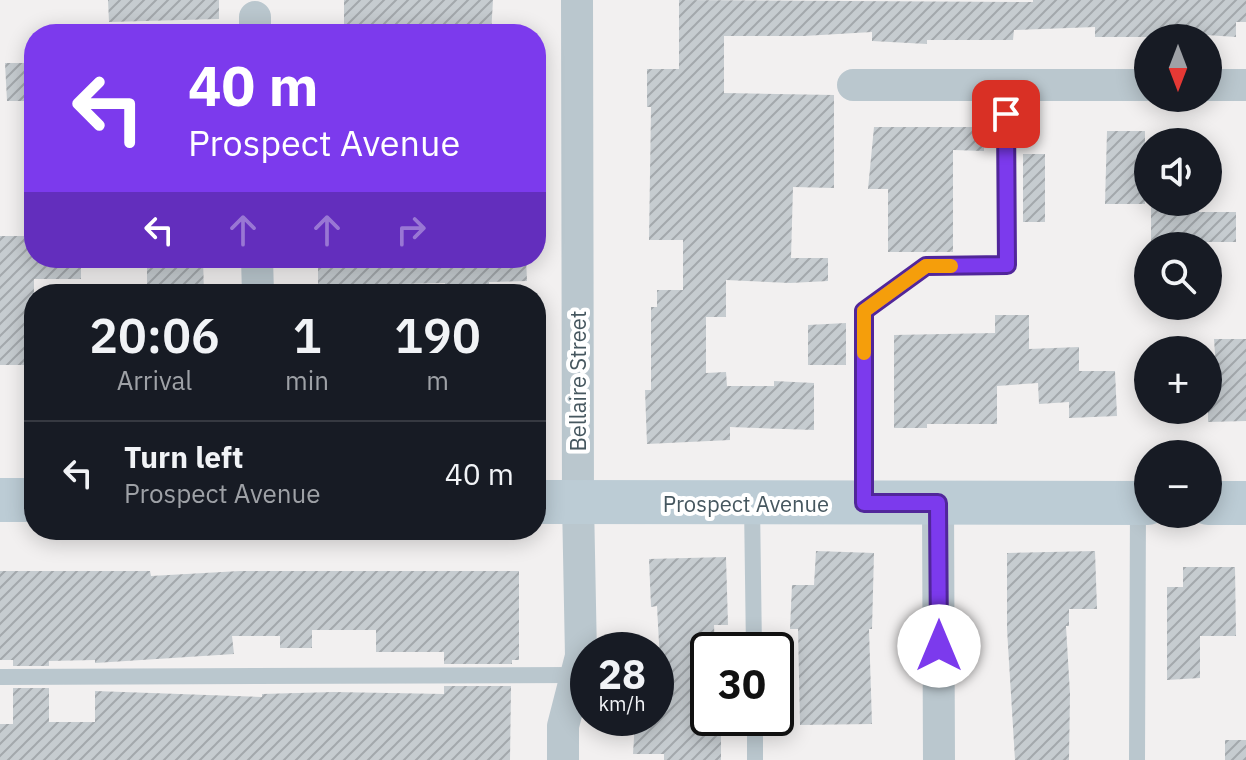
<!DOCTYPE html>
<html lang="en">
<head>
<meta charset="utf-8">
<style>
	body { margin:0; font-family:"IBM Plex Sans",sans-serif; background:#20242c; color:#f1f3f6; height:100vh; display:flex; flex-direction:column; font-size:30px; white-space:nowrap }
	* { box-sizing:border-box; margin:0 }
	p { font-size:26px; color:#9ea1a6 }
	.icon { flex:none; width:44px; height:44px; fill:none; stroke:currentColor; stroke-width:2; stroke-linecap:round; stroke-linejoin:round }
	.map { position:relative; flex:1; overflow:hidden }
	.drawer { position:absolute; left:24px; top:284px; width:522px; height:256px; display:flex; flex-direction:column; background:#171b24; border-radius:32px; box-shadow:0 4px 20px #0003 }
	.drawer>* { flex:none }
	.guide { position:absolute; left:24px; top:24px; width:522px; height:244px; border-radius:32px; box-shadow:0 4px 20px #0003; background:#7c3aed; color:#fff; overflow:hidden }
	.needle { width:52px; rotate:180deg }
	.buttons { position:absolute; left:1134px; top:24px; display:grid; gap:16px }
	.buttons a { display:grid; place-items:center; width:88px; height:88px; border-radius:50%; background:#171b24; box-shadow:0 4px 20px #0003; font-size:40px }
	.speed { position:absolute; left:570px; top:632px; display:flex; gap:16px; font-size:40px; font-weight:700; text-align:center }
	.speed>* { display:grid; place-content:center; width:104px; height:104px; border-radius:50%; background:#171b24; box-shadow:0 4px 20px #0003; line-height:1 }
	.speed small { font-size:20px; font-weight:400 }
	.speed .limit { border:4px solid #111; border-radius:12px; background:#fff; color:#111 }
	.pin { position:absolute; display:grid; place-items:center; width:68px; height:68px; color:#fff; margin:-34px; border-radius:16px; box-shadow:0 4px 12px #0006 }
	.me { position:absolute; width:88px; margin:-44px; rotate:0deg; stroke-linejoin:round; filter:drop-shadow(0 0 6px #0008) }
	.turn { display:flex; align-items:center; gap:28px; height:168px; padding:0 32px; font-size:36px }
	.turn .icon { width:104px; height:104px; stroke-width:2.5 }
	.turn b { display:block; font-size:56px; line-height:68px }
	.lanes { display:flex; align-items:center; height:76px; padding:0 32px; background:#0003; justify-content:center; gap:40px; direction:ltr }
	.lanes .off { opacity:.35 }
	.eta { display:flex; justify-content:space-evenly; align-items:center; height:136px; text-align:center }
	.eta b { font-size:48px; font-weight:600; line-height:56px }
	ul { padding:0; list-style:none }
	li { display:flex; align-items:center; gap:24px; height:104px; padding:0 32px; border-top:2px solid #363941 }
	li div { flex:1 }
	li b { display:block; font-size:30px }
	li em { font-style:normal }
	.map>svg:first-child { display:block }
</style>
</head>
<body>
<div class="map">
<svg width="1246" height="760" viewBox="0 0 1246 760">
	<defs>
		<pattern id="building-hatch" width="6" height="6" patternUnits="userSpaceOnUse" patternTransform="scale(2)"><rect width="6" height="6" fill="#c6ccd0"/><path d="M-1 1l2-2M0 6l6-6M5 7l2-2" fill="none" stroke="#a3a8ac"/></pattern>
	</defs>
	<rect width="100%" height="100%" fill="#f2f0f0"/>
	<path fill="url(#building-hatch)" d="M108 0H219V19L109 22Z
		M344 0H493L491 34H344Z
		M679 0 1033 2V0H1246V22H1236V37L1191 34V37H1095V27L1014 30 1013 40H927V44L872 41V32L804 36H724V93L834 95V188L793 187 791 258H828V281L790 283 726 280V317H706V373L726 372 727 386H774V381L814 383V430L730 427V440L647 444 645 390H651V307H657V290H683V240H649L651 107H647V69H679Z
		M5 63H34V101H7Z
		M874 127H984V151L953 150V252H888V189H868Z
		M1107 131H1145V204H1105Z
		M1023 154H1045V222H1023Z
		M1151 202H1199V212H1236V242H1178V246H1151Z
		M0 236H34V258H81V279H34V365H0Z
		M147 258H203L204 294H147Z
		M318 258H526L527 281 489 282V294H445V283L400 284V294H318Z
		M995 315H1029V349L1079 347V371H1115L1117 416 1069 418V402L1039 404 1038 383 997 386V424H927V428H894V335L995 333Z
		M846 323V365H808V325Z
		M1214 339H1246V421L1208 422V369L1216 368Z
		M816 551 874 553 872 629H869L872 724 800 725 798 629H790L792 585H814Z
		M1095 551 1097 609H1069V626H1066L1070 694 1069 760H1015L1007 629V553Z
		M726 557 728 625H714L715 650H708V723L721 724V760H664V754H633L635 722H656V680H661L657 606 651 607 649 559Z
		M1183 567H1235L1236 636H1200V678L1167 680V587H1183Z
		M0 571H150L151 576 240 571H519V660H512V664H444V652H376V630H312V648H280V636H232L234 654 95 663V660L49 661V666H13V660H0Z
		M444 686H511L510 760H0V724H13V688H49V722H95V691L262 697V694L334 692 444 694Z
		M1225 740H1246V760H1225Z"/>
	<g fill="none" stroke-linecap="round" stroke-linejoin="round">
		<path stroke="#bac7ce" stroke-width="16" d="M864 501V311L926 266 1007 265 1006 84
			M752 504 754 650
			M0 677 576 675
			M755 718V760
			M1137 760 1138 504"/>
		<path stroke="#bac7ce" stroke-width="32" d="M255 17V34
			M853 85H1148
			M1208 85H1246
			M257 258 258 294
			M938 503 939 760
			M563 760V726L581 656 578 502 577 0"/>
		<path stroke="#bcccd5" stroke-width="44" d="M0 500H34
			M536 502 1148 503
			M1208 503H1246"/>
	</g>
	<g fill="none" stroke-linecap="round" stroke-linejoin="round">
		<defs>
			<path id="route" d="M939 646 938 503H864V311L926 266 1007 265 1006 114"/>
		</defs>
		<use href="#route" stroke="#51269a" stroke-width="20"/>
		<use href="#route" stroke="#7c3aed" stroke-width="14"/>
		<path stroke="#f59e0b" stroke-width="14" d="M864 353V311L926 266H951"/>
	</g>
	<g text-anchor="middle" dominant-baseline="central" stroke-width="8" stroke-linejoin="round" paint-order="stroke">
		<g font-size="22" fill="#46575f" stroke="#fff">
			<text transform="translate(577 381) rotate(-90)">Bellaire Street</text>
			<text x="746" y="503">Prospect Avenue</text>
		</g>
	</g>
</svg>
<div class="buttons">
<a><svg class="needle" viewBox="-14 -14 28 28"><path d="M0-13l5 13h-10z" fill="#e53935"/><path d="M0 13l5-13h-10z" fill="#9ea1a6"/></svg></a>
<a><svg class="icon" aria-label="sound" viewBox="0 0 24 24"><path d="M4 9h4l5-4v14l-5-4H4zM17 9q2 3 0 6"/></svg></a>
<a><svg class="icon" aria-label="search" viewBox="0 0 24 24"><circle cx="10" cy="10" r="6"/><path d="M15 15l6 6"/></svg></a>
<a>+</a>
<a>−</a>
</div>
<div class="speed"><div>28<small>km/h</small></div><div class="limit">30</div></div>
<div class="pin" style="left:1006px;top:114px;background:#d93025"><svg class="icon" aria-label="arrive" viewBox="0 0 24 24"><path d="M6 21V4h12l-3 4 3 4H6"/></svg></div>
<svg class="me" style="left:939px;top:646px" viewBox="-20 -20 40 40"><circle r="19" fill="#fff"/><path d="M0-13L10 11 0 6-10 11z" fill="#7c3aed"/></svg>
<div class="guide">
<div class="turn"><svg class="icon" aria-label="left" viewBox="0 0 24 24"><path d="M17 20v-9H6M10 6l-5 5 5 5"/></svg><div><b>40 m</b>Prospect Avenue</div></div>
<div class="lanes"><svg class="icon" aria-label="left" viewBox="0 0 24 24"><path d="M17 20v-9H6M10 6l-5 5 5 5"/></svg><svg class="icon off" aria-label="ahead" viewBox="0 0 24 24"><path d="M12 20V5M6 11l6-6 6 6"/></svg><svg class="icon off" aria-label="ahead" viewBox="0 0 24 24"><path d="M12 20V5M6 11l6-6 6 6"/></svg><svg class="icon off" aria-label="right" viewBox="0 0 24 24"><path d="M7 20v-9h11M14 6l5 5-5 5"/></svg></div>
</div>
<section class="drawer">
<div class="eta">
<div><b>20:06</b><p>Arrival</p></div>
<div><b>1</b><p>min</p></div>
<div><b>190</b><p>m</p></div>
</div>
<ul>
<li><svg class="icon" aria-label="left" viewBox="0 0 24 24"><path d="M17 20v-9H6M10 6l-5 5 5 5"/></svg><div><b>Turn left</b><p>Prospect Avenue</p></div><em>40 m</em></li>
</ul>
</section>
</div>
</body>
</html>
